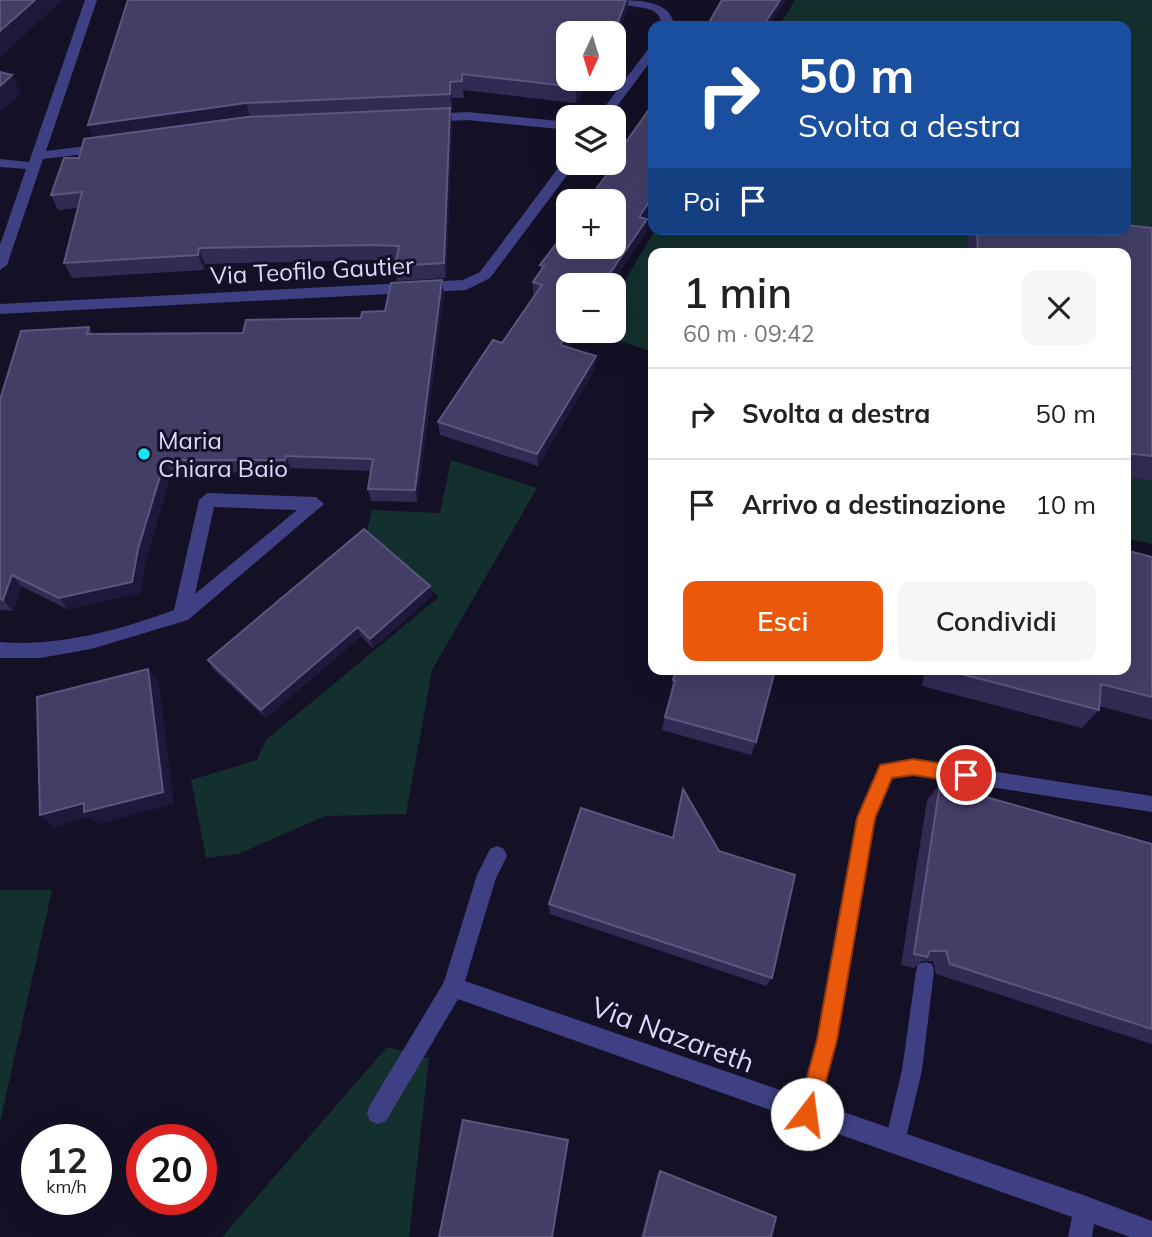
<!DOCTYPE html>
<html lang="it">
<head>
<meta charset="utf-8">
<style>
	body { margin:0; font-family:Mulish,sans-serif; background:#f6f6f6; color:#222; height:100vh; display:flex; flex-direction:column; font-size:26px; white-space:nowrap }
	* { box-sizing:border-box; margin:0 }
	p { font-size:23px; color:#767676 }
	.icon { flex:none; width:38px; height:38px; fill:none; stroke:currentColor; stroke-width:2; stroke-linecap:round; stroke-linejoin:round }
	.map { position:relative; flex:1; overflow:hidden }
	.details { position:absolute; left:648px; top:248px; width:483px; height:427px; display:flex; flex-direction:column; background:#fff; border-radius:14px; box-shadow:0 7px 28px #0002 }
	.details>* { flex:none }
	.top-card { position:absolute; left:648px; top:21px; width:483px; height:214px; border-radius:14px; box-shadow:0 7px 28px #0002; background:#1a4fa0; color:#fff; overflow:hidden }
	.needle { width:46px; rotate:184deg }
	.controls { position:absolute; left:556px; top:21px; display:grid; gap:14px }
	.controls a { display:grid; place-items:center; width:70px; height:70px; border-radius:14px; background:#fff; box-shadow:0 7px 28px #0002; font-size:35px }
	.speed { position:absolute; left:21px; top:1124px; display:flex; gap:14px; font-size:35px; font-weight:700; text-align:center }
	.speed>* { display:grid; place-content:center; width:91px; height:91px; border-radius:50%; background:#fff; box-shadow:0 7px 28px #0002; line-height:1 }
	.speed small { font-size:18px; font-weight:400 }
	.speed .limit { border:10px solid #d22; background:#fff; color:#111 }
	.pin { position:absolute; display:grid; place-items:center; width:60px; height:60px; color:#fff; margin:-30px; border:4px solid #fff; border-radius:50%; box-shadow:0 2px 7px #0007 }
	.me { position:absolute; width:77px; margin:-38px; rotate:15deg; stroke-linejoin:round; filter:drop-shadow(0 0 5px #0008) }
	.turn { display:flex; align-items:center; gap:24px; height:147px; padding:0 35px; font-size:32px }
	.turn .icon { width:91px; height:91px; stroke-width:2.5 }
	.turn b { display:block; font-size:49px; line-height:60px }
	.then { display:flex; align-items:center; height:66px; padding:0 35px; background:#0003; gap:14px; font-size:26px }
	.round { display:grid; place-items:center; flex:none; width:74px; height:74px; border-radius:14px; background:#f6f6f6 }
	.head { display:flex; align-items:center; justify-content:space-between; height:119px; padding:0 35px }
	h1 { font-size:42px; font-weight:600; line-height:52px }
	.button { display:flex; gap:14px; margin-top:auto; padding:14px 35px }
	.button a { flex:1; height:80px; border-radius:14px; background:#ea580c; color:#fff; font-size:28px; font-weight:600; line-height:80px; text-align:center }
	.button a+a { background:#f6f6f6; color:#222 }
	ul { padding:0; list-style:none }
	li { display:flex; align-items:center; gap:21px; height:91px; padding:0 35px; border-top:2px solid #e0e0e0 }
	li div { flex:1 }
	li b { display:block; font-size:26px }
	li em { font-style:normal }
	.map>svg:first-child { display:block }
</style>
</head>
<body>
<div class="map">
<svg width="1152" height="1237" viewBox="0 0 1152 1237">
	<rect width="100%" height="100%" fill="#141127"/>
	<path fill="#14302e" d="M795 0H1152V544L1125 538V254H653V352L593 332 614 331V298L656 229H1125V26H779Z
		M451 460 537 488 432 670 406 814 325 816 238 854 206 858 191 780 257 760 266 740 439 597 366 535 372 510 440 513Z
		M0 890H52L0 1122Z
		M387 1047 429 1058 409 1237H222Z"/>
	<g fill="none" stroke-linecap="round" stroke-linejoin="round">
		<path fill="#3f4083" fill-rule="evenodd" d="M913 759 1152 796V812L913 775 892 778 875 818 837 1040 817 1114 814 1121 807 1124 800 1121 797 1114 817 1040 857 818 880 765Z
			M925 962 932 964 934 971 922 1070 905 1142 902 1149 895 1152 888 1149 885 1142 902 1070 916 971 918 964Z"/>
		<path fill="#3f4083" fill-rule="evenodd" d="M85 0H97L46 151 103 144 109 148 103 152 43 159 7 265 0 270V245L26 169 0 167V159L29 162Z
			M613 0C637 0 672 0 674 26H662C660 0 630 12 613 0Z
			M653 47V58L609 117H597L649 48Z
			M467 112 569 122V130L467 120 430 122 424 118 430 114Z
			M569 159V163H575L574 166 490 278 466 290 0 314V304L463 280 480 272 564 160Z
			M207 493 316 497 324 504 188 620 91 649 40 658H0V642C58 647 120 630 174 610L199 500ZM214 507 297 510 195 594Z
			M497 846 504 849 507 856 496 878 465 981 1086 1196 1152 1221V1237H1130L1094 1224 1092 1237H1068L1072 1217 458 999 386 1121 378 1124 370 1121 367 1113 370 1105 444 982 477 875 490 849Z"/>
	</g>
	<path fill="#312b54" d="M628 8 614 33H569L589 83 576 103 463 90 464 98H452V110H451L452 123 446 278 397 281 395 266 396 260H374L205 264 204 270 72 278 64 263 77 208 58 210 51 195 94 138 88 125Z
		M612 163 645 219H647L646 233 610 285H569V331H577L567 347 595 369 538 466 440 435 438 422 502 343 535 296 533 295V282L541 271 540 265 605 177V172Z
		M1152 228V480L1125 477V254H968L967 229Z
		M442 280 444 294 417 502 371 501 368 489 371 471 291 468 290 472 171 473 146 560 140 593 67 609 21 586 13 611 0 610V400L89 327 93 334 243 333 361 318 385 311Z
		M1152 557V720L1099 706V710L1082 728 922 686 925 670H1125Z
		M430 586 432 596 373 648 361 636 266 718 213 669 208 660Z
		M676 670 756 742 751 755 662 730 665 717 671 694H670L673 680Z
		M940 784 1152 844V1044L936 974 933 961H922L914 968 901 965 927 800Z
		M672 838 772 978 766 986 550 914 549 904Z
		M660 1171 771 1237H641L658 1173Z"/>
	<path fill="#1e193a" d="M35 0H63L0 57V31Z
		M626 0H628V8L614 47V33Z
		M780 0H786L769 26H763Z
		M12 75 21 94 0 112V86Z
		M581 79H590L589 83 576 103V87Z
		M450 82 452 98V110L450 94Z
		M246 103 251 119 95 141 88 125Z
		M450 108 452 123 446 278 444 263Z
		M653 196V207L638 230 639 217Z
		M647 219 646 233 610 285H604V282Z
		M199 248 205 264 204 270 198 255Z
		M442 280 444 294 417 502 415 490Z
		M569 331H577L560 357V345Z
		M596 356 595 369 538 466 537 454Z
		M286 456 291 468 290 472 285 460Z
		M165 460 171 473 146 560 140 593 67 609 59 598 138 549Z
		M12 575 21 586 13 611 3 600Z
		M430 586 432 596 373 648 370 639Z
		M358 627 361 636 266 718 261 710Z
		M148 669 159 683 174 804 98 824 90 817 54 827 40 815Z
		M568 1140 553 1237H552Z"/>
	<path fill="#433e66" stroke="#5b567e" stroke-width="2" d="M0 0H35L0 31Z
		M128 0H626L614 33H569V79H581L576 87 462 74V81L450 82V94L246 103 88 125Z
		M722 0H780L763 26H707Z
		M0 72 12 75 0 86Z
		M653 104V196L639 217 647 219 604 282 601 281 598 285H569V331L560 345 596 356 537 454 438 422 493 340 502 343 542 285 533 282 544 266 540 265 569 227V247H614V201H587L608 173 605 172 612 163H614V159Z
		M450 108 444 263 395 266 399 246 371 245 199 248 198 255 64 263 82 192 51 195 64 158H79L84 139 247 117Z
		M1125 225 1152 228V456L1125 453V254H978L977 229H1125Z
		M442 280 415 490 368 489 373 459 286 456 285 460H165L138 549 132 582 59 598 12 575 3 600 0 599V400L21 331 89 327 87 334 243 333 246 320 361 318 362 312 385 311 391 283Z
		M364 529 430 586 370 639 358 627 261 710 208 660Z
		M1125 550 1152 557V697L1101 684 1099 710 946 670H1125Z
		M148 669 163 792 84 812V803L40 815 37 697Z
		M676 670H775L756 742 665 717 675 681 673 680Z
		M940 784 1152 844V1029L950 964 946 951H930L927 957 914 954Z
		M683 789 719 851 795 875 772 978 549 904 581 808 673 838Z
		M463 1120 568 1140 552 1237H439Z
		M660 1171 776 1217 771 1237H643Z"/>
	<path fill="#ea580c" stroke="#983908" stroke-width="2" d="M913 759 966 767 972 769 975 775 972 781 966 783 913 775 892 778 875 818 837 1040 817 1114 814 1121 807 1124 800 1121 797 1114 817 1040 857 818 880 765Z"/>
	<circle fill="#10e7f2" stroke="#141127" stroke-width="2.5" cx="144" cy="454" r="7"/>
	<g text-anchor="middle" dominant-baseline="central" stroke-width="6" stroke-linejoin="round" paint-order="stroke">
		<g font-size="24" fill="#dbd9fd" stroke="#141127">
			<text transform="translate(312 270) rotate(-3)">Via Teofilo Gautier</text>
		</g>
		<g font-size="24" fill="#dbd9fd" stroke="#141127" text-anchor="start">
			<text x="158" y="440">Maria<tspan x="158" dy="28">Chiara Baio</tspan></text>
		</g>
		<g font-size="28" fill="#dbd9fd" stroke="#141127">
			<text transform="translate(673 1034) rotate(20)">Via Nazareth</text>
		</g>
	</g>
</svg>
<div class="controls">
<a><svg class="needle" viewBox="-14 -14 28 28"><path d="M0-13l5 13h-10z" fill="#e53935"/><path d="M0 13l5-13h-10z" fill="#767676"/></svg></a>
<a><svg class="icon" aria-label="layers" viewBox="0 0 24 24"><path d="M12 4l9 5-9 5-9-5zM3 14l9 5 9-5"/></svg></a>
<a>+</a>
<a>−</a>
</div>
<div class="speed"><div>12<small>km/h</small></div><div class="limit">20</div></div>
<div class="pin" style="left:966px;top:775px;background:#d93025"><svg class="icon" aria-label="arrive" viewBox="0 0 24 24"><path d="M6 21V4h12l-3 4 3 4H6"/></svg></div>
<svg class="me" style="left:807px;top:1114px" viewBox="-20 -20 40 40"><circle r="19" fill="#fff"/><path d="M0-13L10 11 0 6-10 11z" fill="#ea580c"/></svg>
<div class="top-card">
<div class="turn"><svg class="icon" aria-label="right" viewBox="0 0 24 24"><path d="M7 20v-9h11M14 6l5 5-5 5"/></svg><div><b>50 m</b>Svolta a destra</div></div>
<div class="then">Poi<svg class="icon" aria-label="arrive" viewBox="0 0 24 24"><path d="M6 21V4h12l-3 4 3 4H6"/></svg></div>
</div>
<section class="details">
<div class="head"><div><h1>1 min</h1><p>60 m · 09:42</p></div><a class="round"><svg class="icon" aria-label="close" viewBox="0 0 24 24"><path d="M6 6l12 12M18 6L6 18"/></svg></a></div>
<ul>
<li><svg class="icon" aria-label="right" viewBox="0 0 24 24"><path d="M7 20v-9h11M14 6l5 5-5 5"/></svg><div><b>Svolta a destra</b></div><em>50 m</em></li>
<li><svg class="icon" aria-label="arrive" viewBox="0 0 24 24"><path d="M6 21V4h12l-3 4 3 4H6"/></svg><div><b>Arrivo a destinazione</b></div><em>10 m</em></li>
</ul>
<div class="button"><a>Esci</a><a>Condividi</a></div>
</section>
</div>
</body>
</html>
